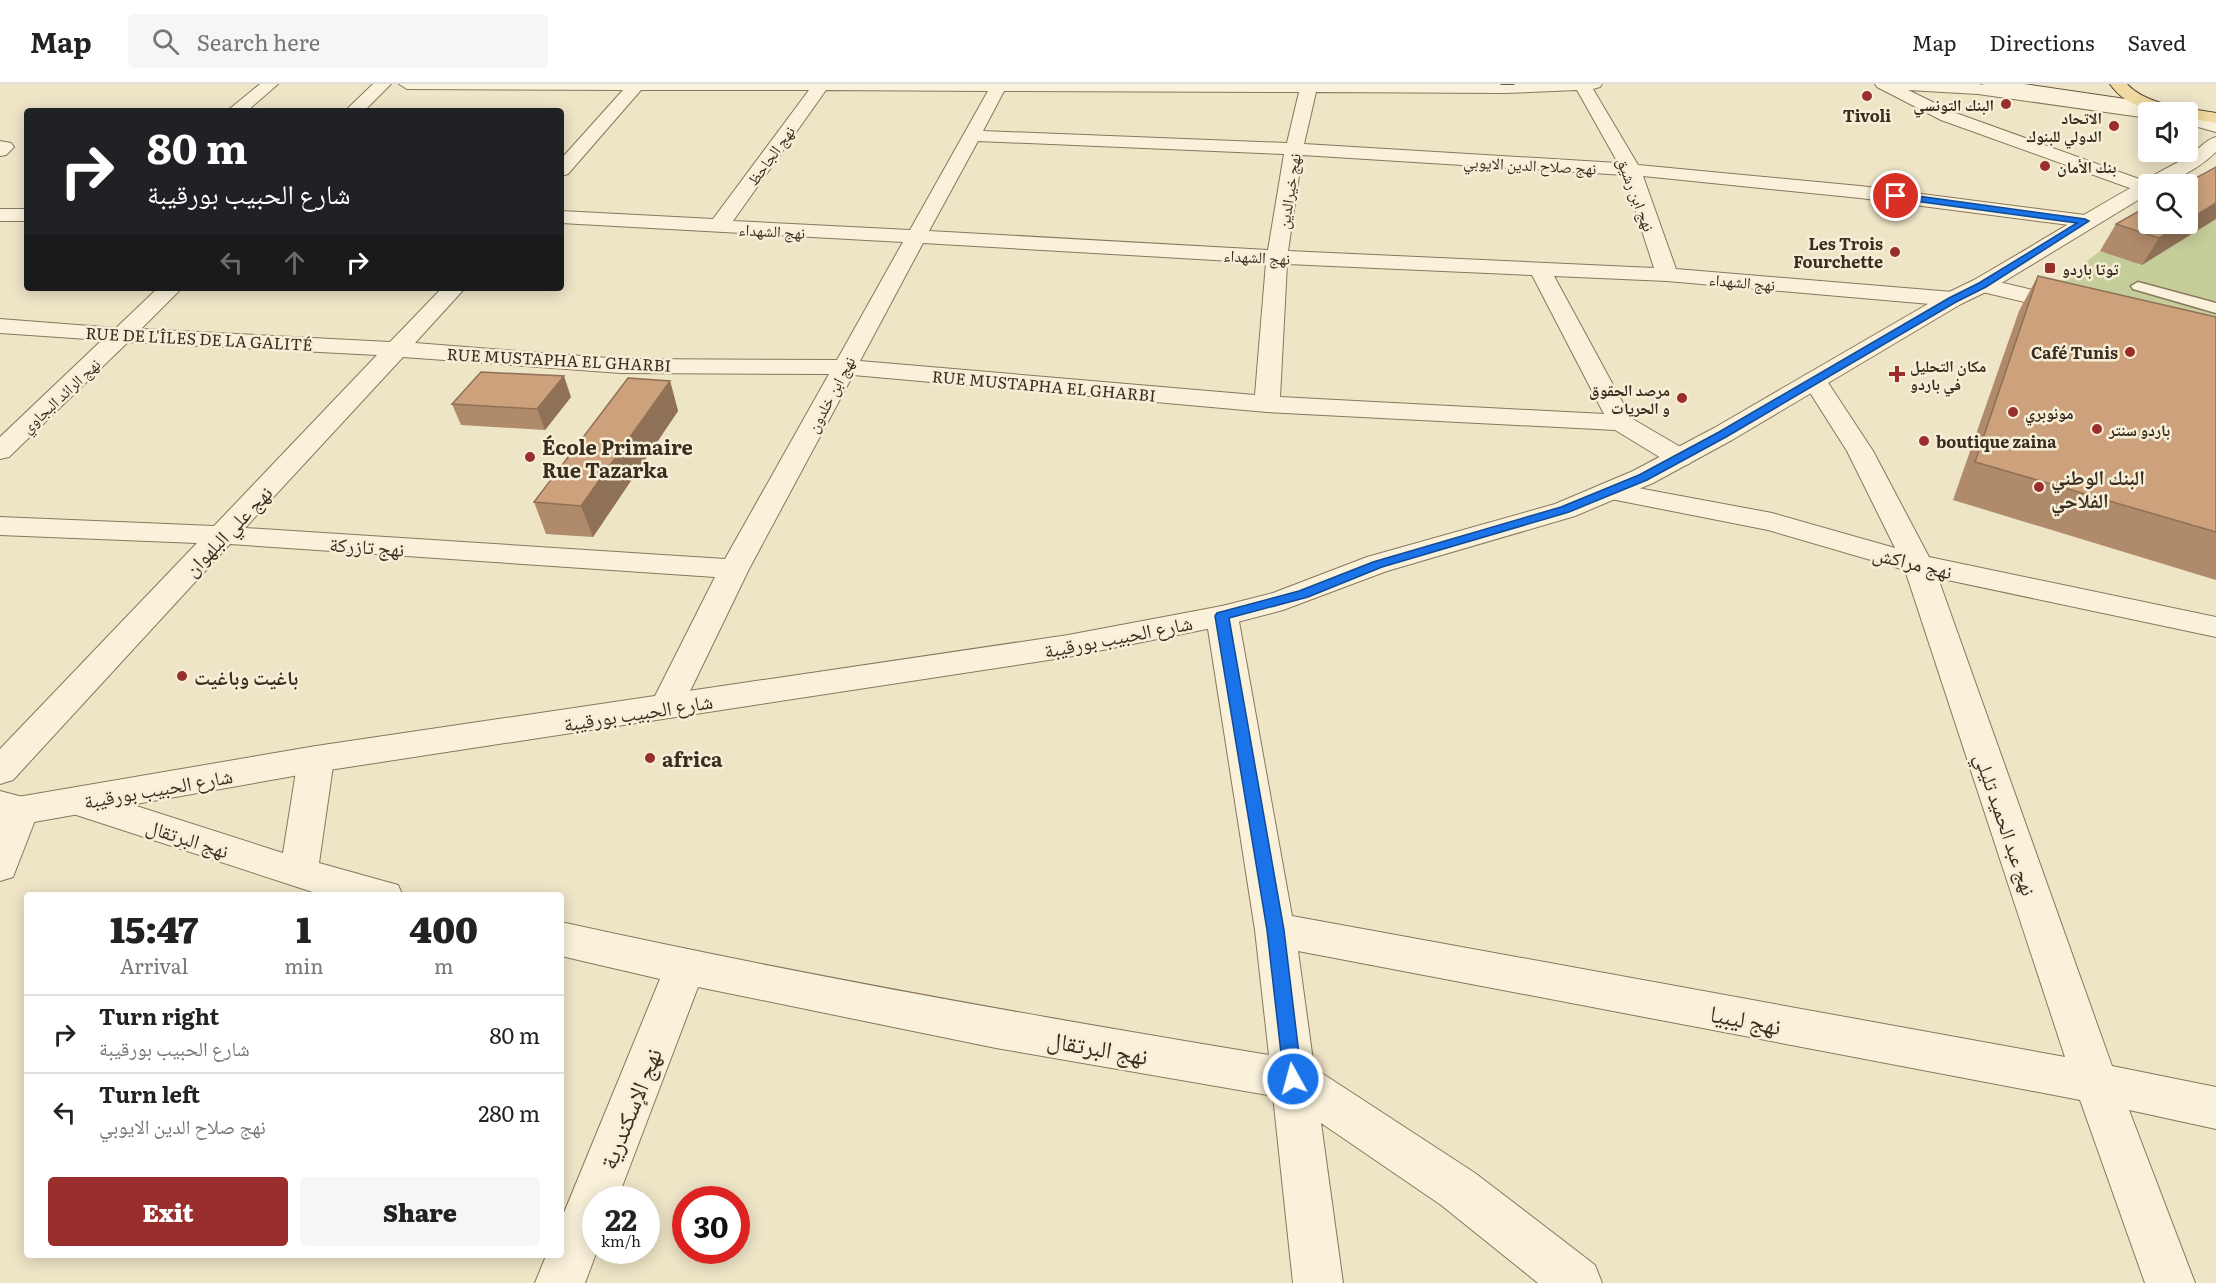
<!DOCTYPE html>
<html lang="en">
<head>
<meta charset="utf-8">
<style>
	body { margin:0; font-family:Literata,"Noto Naskh Arabic",serif; background:#f6f6f6; color:#222; height:100vh; display:flex; flex-direction:column; font-size:22px; white-space:nowrap }
	* { box-sizing:border-box; margin:0 }
	p { font-size:20px; color:#767676 }
	.icon { flex:none; width:33px; height:33px; fill:none; stroke:currentColor; stroke-width:2; stroke-linecap:round; stroke-linejoin:round }
	.map { position:relative; flex:1; overflow:hidden }
	.sheet { position:absolute; left:24px; top:808px; width:540px; height:366px; display:flex; flex-direction:column; background:#fff; border-radius:6px; box-shadow:0 3px 15px #0003 }
	.sheet>* { flex:none }
	.hud { position:absolute; left:24px; top:24px; width:540px; height:183px; border-radius:6px; box-shadow:0 3px 15px #0003; background:#202124; color:#fff; overflow:hidden }
	.buttons { position:absolute; left:2138px; top:18px; display:grid; gap:12px }
	.buttons a { display:grid; place-items:center; width:60px; height:60px; border-radius:6px; background:#fff; box-shadow:0 3px 15px #0003; font-size:30px }
	.speed { position:absolute; left:582px; top:1102px; display:flex; gap:12px; font-size:30px; font-weight:700; text-align:center }
	.speed>* { display:grid; place-content:center; width:78px; height:78px; border-radius:50%; background:#fff; box-shadow:0 3px 15px #0003; line-height:1 }
	.speed small { font-size:15px; font-weight:400 }
	.speed .limit { border:9px solid #d22; background:#fff; color:#111 }
	.pin { position:absolute; display:grid; place-items:center; width:51px; height:51px; color:#fff; margin:-26px; border:3px solid #fff; border-radius:50%; box-shadow:0 2px 6px #0007 }
	.me { position:absolute; width:66px; margin:-33px; rotate:353deg; stroke-linejoin:round; filter:drop-shadow(0 0 4px #0008) }
	.turn { display:flex; align-items:center; gap:21px; height:126px; padding:0 24px; font-size:27px }
	.turn .icon { width:78px; height:78px; stroke-width:2.5 }
	.turn b { display:block; font-size:42px; line-height:51px }
	.lanes { display:flex; align-items:center; height:57px; padding:0 24px; background:#0003; justify-content:center; gap:30px; direction:ltr }
	.lanes .off { opacity:.35 }
	.eta { display:flex; justify-content:space-evenly; align-items:center; height:102px; text-align:center }
	.eta b { font-size:36px; font-weight:800; line-height:42px }
	.cta { display:flex; gap:12px; margin-top:auto; padding:12px 24px }
	.cta a { flex:1; height:69px; border-radius:6px; background:#992f2c; color:#fff; font-size:24px; font-weight:800; line-height:69px; text-align:center }
	.cta a+a { background:#f6f6f6; color:#222 }
	ul { padding:0; list-style:none }
	li { display:flex; align-items:center; gap:18px; height:78px; padding:0 24px; border-top:2px solid #e0e0e0 }
	li div { flex:1 }
	li b { display:block; font-size:22px }
	li em { font-style:normal }
	header { display:flex; align-items:center; gap:36px; box-sizing:border-box; height:84px; padding:0 30px; background:#fff; border-bottom:2px solid #e0e0e0 }
	header strong { font-size:28px }
	nav { display:flex; gap:33px; margin-inline-start:auto; font-size:21px }
	.search { width:420px; height:54px; background:#f6f6f6; display:flex; align-items:center; gap:15px; box-sizing:border-box; padding:0 21px; border-radius:6px; color:#767676; font-size:22px }
	.map>svg:first-child { display:block }
</style>
</head>
<body>
<header>
<strong>Map</strong>
<div class="search"><svg class="icon" aria-label="search" viewBox="0 0 24 24"><circle cx="10" cy="10" r="6"/><path d="M15 15l6 6"/></svg>Search here</div>
<nav><a>Map</a><a>Directions</a><a>Saved</a></nav>
</header>
<div class="map">
<svg width="2216" height="1199" viewBox="0 0 2216 1199">
	<rect width="100%" height="100%" fill="#eee4c6"/>
	<path fill="#c5cd9a" d="M2216 99V249L2045 210 2100 167 2148 139 2187 140Z"/>
	<g fill="none" stroke-linecap="round" stroke-linejoin="round">
		<defs>
			<path id="service" d="M2138 198 2216 219V229L2133 205 2131 202Z"/>
			<path id="minor" d="M260 0H278L247 27H227Z
				M373 0H391L364 27H345Z
				M399 0H1602L1600 3 1593 5 1638 81 1860 102 2085 131 2092 133 2095 137 2092 141 2085 143 1860 114 1643 92 1676 185 1953 208 1961 210 1964 215 1961 220 1953 222 1667 197 1554 192 1631 334 1689 368 1693 374 1689 380 1680 382 1671 380 1615 346 1267 328 853 291 749 485 679 630 667 634 655 630 650 622 715 493 230 460 13 696 0 700V665L197 459 0 451V433L214 442 377 271 128 258 9 373 0 375V353L102 256 0 249V235L116 244 158 204H182L141 245 390 258 442 204H465L415 259 621 275 837 276 903 158 561 139V127L713 135 809 6H641L568 90 561 92V75L623 6 407 5ZM826 6 988 7 910 146 733 137ZM1577 6 1618 79 1304 60 1316 8 1505 9ZM1004 7 1299 8 1287 59 983 47ZM978 57 1284 70 1268 166 929 147ZM1302 71 1624 91 1654 184 1288 167ZM923 159 1266 179 1255 311 860 277ZM1287 180 1532 191 1604 330 1280 313ZM403 273 621 289 829 290 725 475 245 444Z
				M1875 0H1978L2154 25 2156 28H2148V34L1978 10 1908 6 1953 28 2153 100H2148V108L2138 107 1941 36 1877 3Z
				M2187 30 2216 38V48L2187 40Z
				M0 57 11 59 14 63 6 71 0 72Z
				M0 125H27V137H0Z
				M1982 194 2079 217 2082 222 2079 227 2071 229 1974 206 1971 201 1974 196Z
				M1814 289 1823 291 1873 367 1929 473 2216 533V553L1938 494 2112 982 2216 1003V1045L2129 1026 2195 1199H2145L2080 1016 1298 867 1314 984 1475 1089 1595 1181 1602 1199H1538L1441 1121 1321 1039 1343 1199H1293L1273 1012 996 964 698 903 617 1116H596L597 1167 585 1199H535L546 1172H561V1136L660 895 561 872V838C796 890 1032 932 1269 971L1255 846 1206 532 1211 525 1222 522 1233 525 1238 532 1292 832 2065 973 1905 486 1768 446 1611 415 1601 413 1597 407 1601 401 1611 399 1772 429 1895 464 1847 367 1802 296 1805 291Z
				M316 662 328 666 334 675 319 779 398 801 403 812H325L64 727 59 717 64 707 77 703 283 769 298 675 304 666Z
				M0 707 34 716 39 726 13 793 0 797Z"/>
			<path id="tertiary" d="M2216 53V68C2198 85 2173 100 2148 100V110L1990 206 1961 220 1732 356 1653 399 1575 432 1387 487 1283 526 1222 542 1068 573 316 688 0 744V716L316 662 1068 551 1222 522 1273 509 1367 473 1555 420 1633 387 1714 344 1945 210 1974 196C2045 155 2114 111 2186 74 2197 68 2204 56 2216 53Z"/>
			<path id="secondary" d="M1982 0H2024L2180 23 2186 24 2189 28 2187 30 2149 28 1990 5Z"/>
			<path id="primary" d="M2110 0H2127C2147 22 2188 24 2216 29V39L2187 34V28C2158 28 2128 26 2110 0Z"/>
		</defs>
		<use href="#service" stroke="#8a765c" stroke-width="3"/>
		<use href="#minor" stroke="#8a765c" stroke-width="2"/>
		<use href="#tertiary" stroke="#8a765c" stroke-width="2"/>
		<use href="#secondary" stroke="#6c573f" stroke-width="2"/>
		<use href="#primary" stroke="#584430" stroke-width="2"/>
		<use href="#service" fill="#f9f1da" fill-rule="evenodd"/>
		<use href="#minor" fill="#f9f1da" fill-rule="evenodd"/>
		<use href="#tertiary" fill="#f9f1da" fill-rule="evenodd"/>
		<use href="#secondary" fill="#f9f1da" fill-rule="evenodd"/>
		<use href="#primary" fill="#f1da9f" fill-rule="evenodd"/>
		<path stroke="#3a2d1f" stroke-width="1.5" d="M1501 0H1514"/>
	</g>
	<path fill="#af8a6b" d="M2216 83 2142 181 2100 167 2116 140Z
		M2038 192 2216 233V496L1953 416 2019 227Z
		M670 297 678 327 593 453 546 450 534 418Z
		M571 313 545 346 461 341 452 320Z"/>
	<path fill="#8f7157" d="M2216 119V135L2142 181 2159 154 2182 140H2187V137Z
		M564 292 571 313 545 346 537 325Z
		M670 297 678 327 593 453 581 422Z"/>
	<path fill="#cca17c" stroke="#8f7157" stroke-width="1.5" d="M2216 83V119L2187 137V100H2185Z
		M2148 122V140H2182L2159 154 2116 140Z
		M2038 192 2216 233V448L1975 378Z
		M481 288 564 292 537 325 452 320Z
		M628 294 670 297 581 422 534 418Z"/>
	<path fill="#1a73e8" stroke="#114b97" stroke-width="1.5" d="M1896 109 2085 135 2089 137 1986 203 1956 218 1726 353 1647 396 1569 428 1382 483 1308 513 1229 534 1284 846 1302 995 1299 1001 1293 1003 1287 1001 1284 995 1267 846 1215 532 1217 529 1299 507 1373 478 1561 423 1639 391 1719 348 1949 214 1979 199 2077 139 1893 114V110Z"/>
	<g fill="#992f2c" stroke="#f6eed6" stroke-width="2">
		<circle cx="1867" cy="12" r="6"/>
		<circle cx="2006" cy="20" r="6"/>
		<circle cx="2114" cy="42" r="6"/>
		<circle cx="2045" cy="82" r="6"/>
		<circle cx="1895" cy="168" r="6"/>
		<rect x="2044" y="178" width="12" height="12" rx="3"/>
		<circle cx="2130" cy="268" r="6"/>
		<path d="M1894 281h6v6h6v6h-6v6h-6v-6h-6v-6h6z"/>
		<circle cx="1682" cy="314" r="6"/>
		<circle cx="2013" cy="328" r="6"/>
		<circle cx="2097" cy="345" r="6"/>
		<circle cx="1924" cy="357" r="6"/>
		<circle cx="530" cy="373" r="6"/>
		<circle cx="2039" cy="403" r="6"/>
		<circle cx="182" cy="592" r="6"/>
		<circle cx="650" cy="674" r="6"/>
	</g>
	<g text-anchor="middle" dominant-baseline="central" stroke-width="5" stroke-linejoin="round" paint-order="stroke">
		<g font-size="16" font-weight="bold" fill="#3a2d1f" stroke="#f6eed6" text-anchor="start">
			<text x="1994" y="20" text-anchor="end">البنك التونسي</text>
			<text x="1867" y="31" text-anchor="middle">Tivoli</text>
			<text x="2102" y="33" text-anchor="end">الاتحاد<tspan x="2102" dy="18">الدولي للبنوك</tspan></text>
			<text x="2057" y="82">بنك الأمان</text>
			<text x="1883" y="159" text-anchor="end">Les Trois<tspan x="1883" dy="18">Fourchette</tspan></text>
			<text x="2062" y="184">توتا باردو</text>
			<text x="2118" y="268" text-anchor="end">Café Tunis</text>
			<text x="1910" y="281">مكان التحليل<tspan x="1910" dy="18">في باردو</tspan></text>
			<text x="1670" y="305" text-anchor="end">مرصد الحقوق<tspan x="1670" dy="18">و الحريات</tspan></text>
			<text x="2025" y="328">مونوبري</text>
			<text x="2109" y="345">باردو سنتر</text>
			<text x="1936" y="357">boutique zaina</text>
		</g>
		<g font-size="16" fill="#3a2d1f" stroke="#f6eed6">
			<text transform="translate(770 71) rotate(-54)">نهج الجاحظ</text>
			<text transform="translate(1530 80) rotate(3)">نهج صلاح الدين الايوبي</text>
			<text transform="translate(1288 107) rotate(-81)">نهج خيرالدين</text>
			<text transform="translate(1637 110) rotate(69)">نهج ابن رشيق</text>
			<text transform="translate(772 146) rotate(3)">نهج الشهداء</text>
			<text transform="translate(1257 172) rotate(3)">نهج الشهداء</text>
			<text transform="translate(1742 197) rotate(5)">نهج الشهداء</text>
			<text transform="translate(199 254) rotate(3)">RUE DE L'ÎLES DE LA GALITÉ</text>
			<text transform="translate(559 275) rotate(3)">RUE MUSTAPHA EL GHARBI</text>
			<text transform="translate(1044 301) rotate(5)">RUE MUSTAPHA EL GHARBI</text>
			<text transform="translate(830 310) rotate(-62)">نهج ابن خلدون</text>
			<text transform="translate(60 311) rotate(-43)">نهج الرائد البجاوي</text>
		</g>
		<g font-size="20" font-weight="bold" fill="#3a2d1f" stroke="#f6eed6" text-anchor="start">
			<text x="542" y="362">École Primaire<tspan x="542" dy="23">Rue Tazarka</tspan></text>
			<text x="2051" y="392">البنك الوطني<tspan x="2051" dy="23">الفلاحي</tspan></text>
			<text x="194" y="592">باغيت وباغيت</text>
			<text x="662" y="674">africa</text>
		</g>
		<g font-size="20" fill="#3a2d1f" stroke="#f6eed6">
			<text transform="translate(227 446) rotate(-46)">نهج علي البلهوان</text>
			<text transform="translate(367 461) rotate(4)">نهج تازركة</text>
			<text transform="translate(1913 477) rotate(14)">نهج مراكش</text>
			<text transform="translate(1118 551) rotate(-11)">شارع الحبيب بورقيبة</text>
			<text transform="translate(638 627) rotate(-9)">شارع الحبيب بورقيبة</text>
			<text transform="translate(158 703) rotate(-10)">شارع الحبيب بورقيبة</text>
			<text transform="translate(2007 740) rotate(71)">نهج عبد الحميد تليلي</text>
			<text transform="translate(188 753) rotate(18)">نهج البرتقال</text>
		</g>
		<g font-size="24" fill="#3a2d1f" stroke="#f6eed6">
			<text transform="translate(1746 934) rotate(11)">نهج ليبيا</text>
			<text transform="translate(1098 962) rotate(10)">نهج البرتقال</text>
			<text transform="translate(629 1024) rotate(-68)">نهج الإسكندرية</text>
		</g>
	</g>
</svg>
<div class="buttons">
<a><svg class="icon" aria-label="sound" viewBox="0 0 24 24"><path d="M4 9h4l5-4v14l-5-4H4zM17 9q2 3 0 6"/></svg></a>
<a><svg class="icon" aria-label="search" viewBox="0 0 24 24"><circle cx="10" cy="10" r="6"/><path d="M15 15l6 6"/></svg></a>
</div>
<div class="speed"><div>22<small>km/h</small></div><div class="limit">30</div></div>
<div class="pin" style="left:1896px;top:112px;background:#d93025"><svg class="icon" aria-label="arrive" viewBox="0 0 24 24"><path d="M6 21V4h12l-3 4 3 4H6"/></svg></div>
<svg class="me" style="left:1293px;top:995px" viewBox="-20 -20 40 40"><circle r="17" fill="#1a73e8" stroke="#fff" stroke-width="3"/><path d="M0-11L8 9 0 5-8 9z" fill="#fff"/></svg>
<div class="hud">
<div class="turn"><svg class="icon" aria-label="right" viewBox="0 0 24 24"><path d="M7 20v-9h11M14 6l5 5-5 5"/></svg><div><b>80 m</b>شارع الحبيب بورقيبة</div></div>
<div class="lanes"><svg class="icon off" aria-label="left" viewBox="0 0 24 24"><path d="M17 20v-9H6M10 6l-5 5 5 5"/></svg><svg class="icon off" aria-label="ahead" viewBox="0 0 24 24"><path d="M12 20V5M6 11l6-6 6 6"/></svg><svg class="icon" aria-label="right" viewBox="0 0 24 24"><path d="M7 20v-9h11M14 6l5 5-5 5"/></svg></div>
</div>
<section class="sheet">
<div class="eta">
<div><b>15:47</b><p>Arrival</p></div>
<div><b>1</b><p>min</p></div>
<div><b>400</b><p>m</p></div>
</div>
<ul>
<li><svg class="icon" aria-label="right" viewBox="0 0 24 24"><path d="M7 20v-9h11M14 6l5 5-5 5"/></svg><div><b>Turn right</b><p>شارع الحبيب بورقيبة</p></div><em>80 m</em></li>
<li><svg class="icon" aria-label="left" viewBox="0 0 24 24"><path d="M17 20v-9H6M10 6l-5 5 5 5"/></svg><div><b>Turn left</b><p>نهج صلاح الدين الايوبي</p></div><em>280 m</em></li>
</ul>
<div class="cta"><a>Exit</a><a>Share</a></div>
</section>
</div>
</body>
</html>
